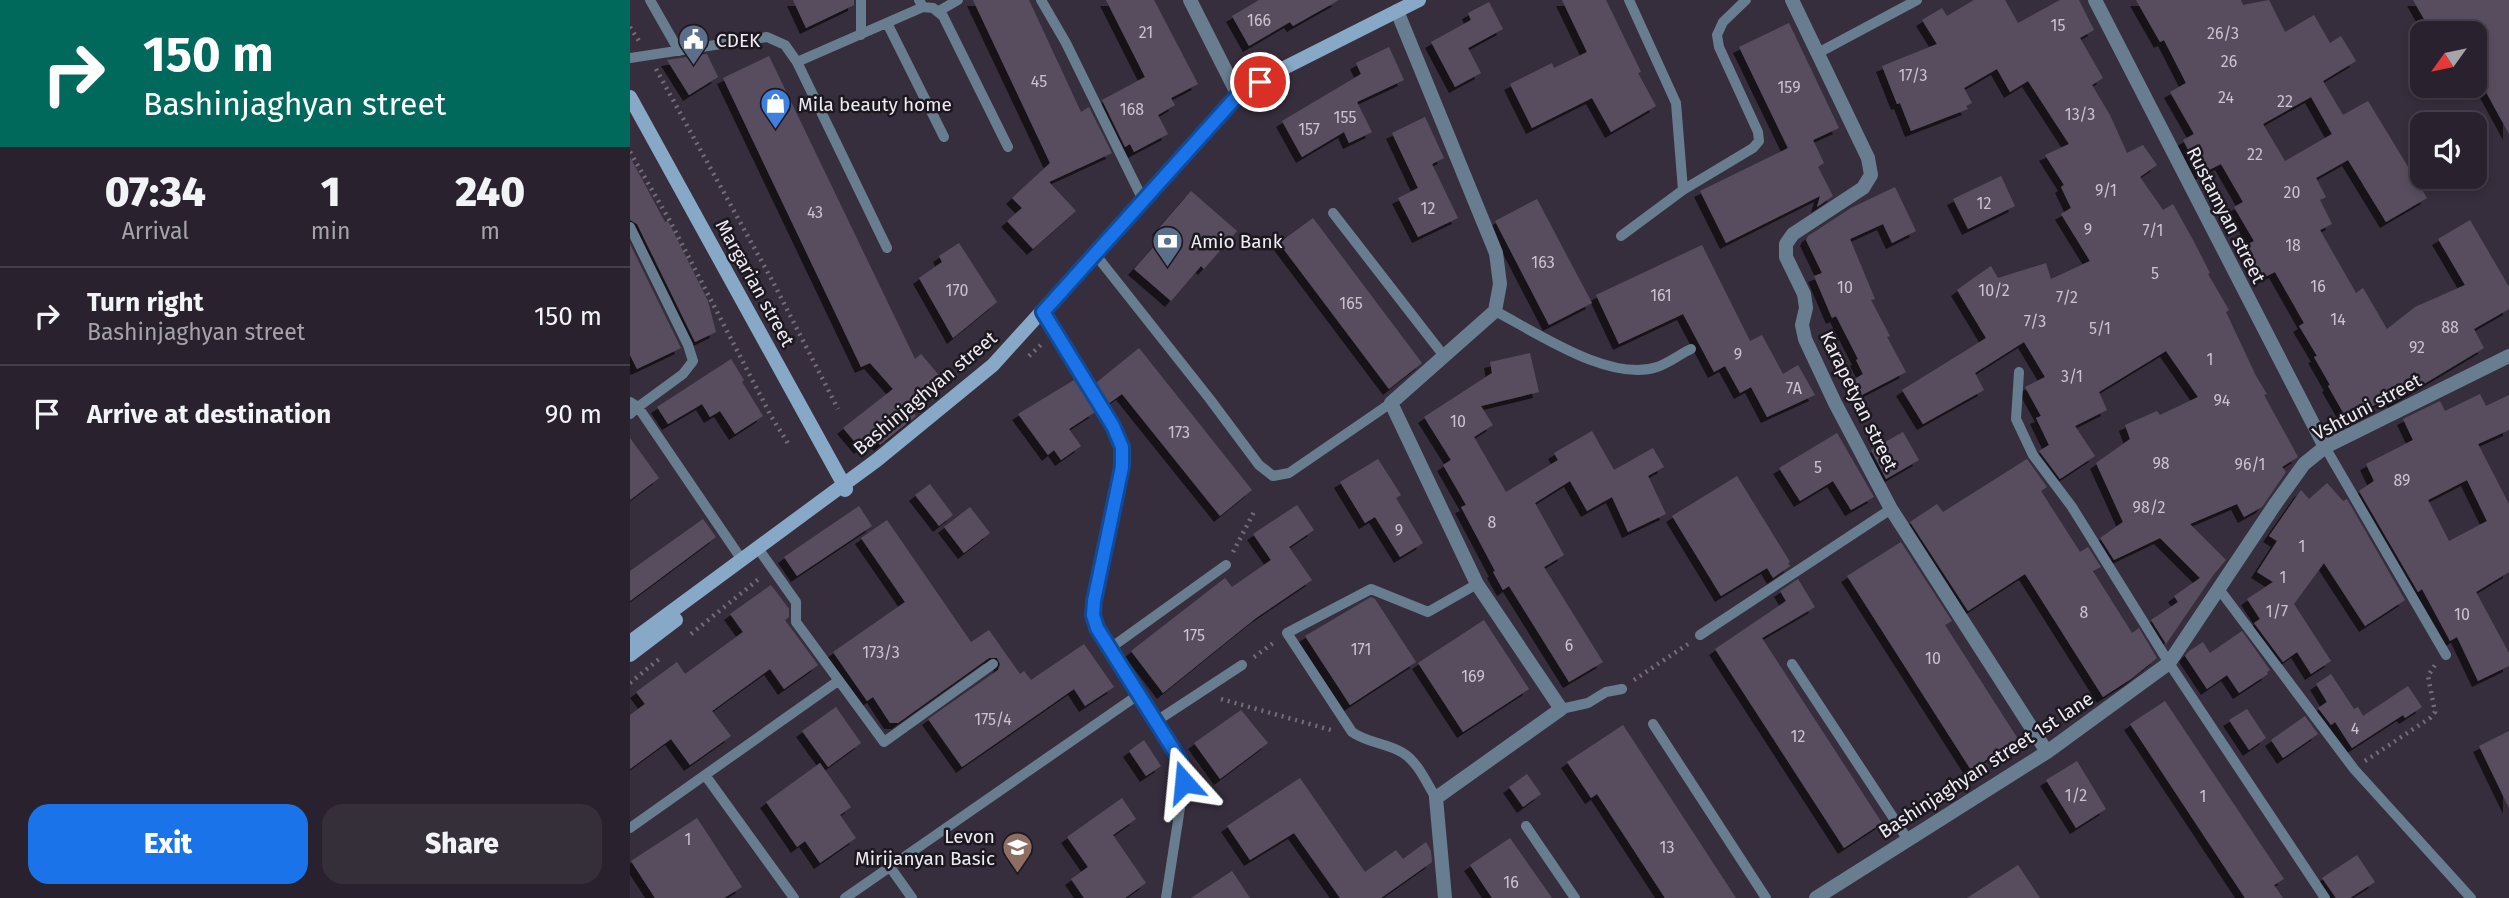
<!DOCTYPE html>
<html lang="en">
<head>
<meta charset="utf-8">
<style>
	body { margin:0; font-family:"Fira Sans",sans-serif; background:#352f3a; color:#f1f3f6; height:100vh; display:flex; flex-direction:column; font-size:26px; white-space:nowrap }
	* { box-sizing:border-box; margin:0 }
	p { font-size:23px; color:#a5a4aa }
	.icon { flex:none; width:38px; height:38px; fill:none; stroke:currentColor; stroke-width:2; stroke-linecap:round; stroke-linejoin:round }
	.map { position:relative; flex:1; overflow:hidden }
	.drawer { display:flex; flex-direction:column; background:#29222e; width:630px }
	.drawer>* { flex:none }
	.hud { background:#00695c; color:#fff; overflow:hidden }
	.needle { width:46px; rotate:237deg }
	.fabs { position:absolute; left:1780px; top:21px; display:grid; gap:14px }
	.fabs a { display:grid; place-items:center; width:77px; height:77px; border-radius:14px; background:#29222e; box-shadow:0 4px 10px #0003,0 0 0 2px #453f4a; font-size:35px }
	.pin { position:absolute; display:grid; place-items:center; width:60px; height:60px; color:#fff; margin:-30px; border:4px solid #fff; border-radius:50%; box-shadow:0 2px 7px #0007 }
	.me { position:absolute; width:77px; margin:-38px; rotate:342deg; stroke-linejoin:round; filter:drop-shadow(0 0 5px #0008) }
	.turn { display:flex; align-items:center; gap:24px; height:147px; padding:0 28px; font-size:32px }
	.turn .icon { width:91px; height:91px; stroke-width:2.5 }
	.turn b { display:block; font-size:49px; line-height:60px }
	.eta { display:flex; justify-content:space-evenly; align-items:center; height:119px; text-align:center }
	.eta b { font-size:42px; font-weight:800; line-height:49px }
	.action { display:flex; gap:14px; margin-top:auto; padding:14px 28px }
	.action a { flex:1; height:80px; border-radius:21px; background:#1a73e8; color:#fff; font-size:28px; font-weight:800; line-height:80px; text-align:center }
	.action a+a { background:#352f3a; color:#f1f3f6 }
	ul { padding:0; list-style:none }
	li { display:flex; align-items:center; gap:21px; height:98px; padding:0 28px; border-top:2px solid #453f4a }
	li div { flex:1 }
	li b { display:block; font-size:26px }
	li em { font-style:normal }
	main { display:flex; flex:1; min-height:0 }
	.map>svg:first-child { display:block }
</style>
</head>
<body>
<main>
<section class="drawer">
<div class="hud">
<div class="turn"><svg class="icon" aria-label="right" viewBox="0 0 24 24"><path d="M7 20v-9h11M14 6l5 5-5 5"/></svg><div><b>150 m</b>Bashinjaghyan street</div></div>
</div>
<div class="eta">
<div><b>07:34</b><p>Arrival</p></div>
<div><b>1</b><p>min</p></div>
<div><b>240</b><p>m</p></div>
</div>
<ul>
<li><svg class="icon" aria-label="right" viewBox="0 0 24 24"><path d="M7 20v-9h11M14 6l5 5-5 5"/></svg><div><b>Turn right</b><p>Bashinjaghyan street</p></div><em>150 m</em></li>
<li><svg class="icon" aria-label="arrive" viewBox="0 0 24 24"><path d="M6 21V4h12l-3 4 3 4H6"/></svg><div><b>Arrive at destination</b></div><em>90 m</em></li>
</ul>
<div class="action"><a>Exit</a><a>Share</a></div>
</section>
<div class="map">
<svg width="1879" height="898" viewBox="0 0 1879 898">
	<defs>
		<filter id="shadow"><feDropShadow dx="-6" dy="6" stdDeviation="0" flood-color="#0009"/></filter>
	</defs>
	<rect width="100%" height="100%" fill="#372e3d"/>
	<path fill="#594e5f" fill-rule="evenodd" filter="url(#shadow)" d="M163 0H224V5L176 28Z
		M343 0H399L451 112 459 107 482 153 419 182 446 211 403 249 377 221 392 208 382 198 420 163Z
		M476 0H524L568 84 541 98 545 105 528 115 538 134 504 152 500 144 495 147 472 100 515 77Z
		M629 0H709L663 26 660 22 619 46 602 16Z
		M932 0H976L1011 72 1008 73 1026 106 981 132 962 98 902 128 880 84 922 63 924 68 957 52Z
		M1344 0H1375L1388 23 1430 0H1449L1464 30 1450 38 1473 78 1462 85 1480 115 1497 153 1513 145 1527 165 1510 177 1533 210 1543 204 1563 240 1580 273 1578 274 1599 310 1596 312 1626 376 1637 394 1634 395 1668 457 1652 467 1656 472 1632 507 1614 517 1607 504 1560 524 1596 560 1584 574 1536 644 1521 620 1548 602 1544 596 1570 578 1530 538 1484 560 1470 538 1493 522 1466 463 1500 439 1495 425 1527 411 1530 415 1568 397 1536 351 1469 392 1477 410 1445 426 1465 456 1430 479 1409 451 1419 445 1406 418 1411 416 1395 387 1415 377 1394 342 1345 373 1354 390 1293 424 1272 390 1356 338 1327 290 1345 277 1361 266 1368 278 1416 263 1421 279 1460 261 1431 214 1441 208 1431 187 1434 185 1415 155 1439 144 1398 81 1380 92 1367 69 1334 88 1342 103 1336 106 1338 109 1281 131 1270 103 1267 104 1252 66 1307 44 1292 20 1312 8 1317 16Z
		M1506 0H1611L1613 5 1639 0 1655 32 1684 15 1700 43 1711 36 1726 61 1693 81 1713 115 1738 101 1797 198 1756 222 1718 160 1686 178 1696 197 1690 200 1702 224 1690 230 1726 293 1733 288 1757 329 1785 307 1835 285 1808 239 1840 220 1879 287V309L1844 329 1854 348 1764 402 1760 396 1718 421 1698 386 1700 385 1684 357 1687 356 1669 326 1674 323 1645 272 1629 280 1612 247 1624 241 1604 207 1613 202 1591 164 1571 174 1553 140 1564 134 1540 92 1556 83 1534 40 1530 42ZM1681 97 1702 134 1655 161 1633 124Z
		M1783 0H1879V134L1844 70V33H1802Z
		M859 2 873 29 838 48 851 73 825 87 801 42 841 20 838 13Z
		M1159 23 1209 128 1183 140 1194 163 1188 167 1203 196 1187 207 1190 196 1096 243 1070 191 1158 148 1109 47Z
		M759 47 774 80 727 102 742 132 719 143 714 132 672 157 652 121 731 74 726 63Z
		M77 54 88 77 59 95 37 60Z
		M139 56 285 359 291 354 313 380 280 409 286 416 250 445 243 437 230 448 213 428 263 389 240 363 231 367 93 78Z
		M795 117 814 158 802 164 828 218 788 237 768 198 788 188 762 133Z
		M0 157 35 222 38 221 78 301 86 332 65 342 7 224 0 220Z
		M1371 176 1385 206 1338 229 1323 199Z
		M1265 187 1286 231 1262 243 1253 224 1220 239 1245 299 1241 300 1260 336 1257 337 1276 372 1232 395 1223 380 1233 374 1226 360 1228 359 1206 316 1202 318 1184 276 1192 273 1176 240 1178 236 1221 208Z
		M561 191 607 231 574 269 571 266 541 301 504 269 535 234 528 229Z
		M907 199 962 303 919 325 865 221Z
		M683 218 792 363 759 389 649 243Z
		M329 243 367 302 323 338 289 278 312 262 309 256Z
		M0 244 51 348 7 369 0 355Z
		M1072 245 1120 341 1132 335 1153 374 1168 365 1185 395 1137 417 1121 387 1110 393 1095 366 1084 372 1053 314 989 344 966 295Z
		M509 348 622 490 590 516 492 394 478 404 466 383Z
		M900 353 909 392 851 406 863 425 844 437 876 492 928 460 924 453 962 431 984 470 1023 448 1034 467 1018 476 1036 514 998 532 982 497 957 511 940 481 905 503 934 555 914 567 973 662 939 682 879 586 873 590 863 572 865 571 831 507 836 505 813 465 821 460 794 417 862 373 860 362Z
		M101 359 114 380 112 382 133 416 105 434 90 411 80 417 72 404 38 424 27 407Z
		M444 380 465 412 439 429 451 446 431 460 424 450 418 455 388 414Z
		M1850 394 1856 406 1879 395V430L1848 444 1879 504V572L1846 592 1879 653V666L1848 681 1827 637 1820 641 1792 589 1788 592 1729 491 1744 481 1736 464 1783 440 1773 419 1810 401 1815 411ZM1837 480 1857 521 1819 541 1798 500Z
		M1273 432 1289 460 1256 479 1241 450Z
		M1207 433 1244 497 1221 510 1203 481 1170 501 1149 468Z
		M0 438 29 478 0 500Z
		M748 459 771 495 766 498 793 543 770 557 745 517 735 523 710 482Z
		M1397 459 1417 487 1411 491 1450 552 1458 547 1471 567 1463 571 1502 633 1509 628 1527 658 1501 679 1473 697 1395 574 1338 611 1280 522 1307 504 1313 512Z
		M1107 476 1160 562 1158 563 1160 566 1143 578 1137 568 1091 596 1042 516Z
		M1697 483 1713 501 1717 499 1775 600 1735 626 1694 563 1664 604 1701 661 1681 674 1667 652 1653 662 1624 623 1630 619 1617 599 1643 582 1627 572 1647 541 1639 536 1671 490 1679 499Z
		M300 484 323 515 309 526 285 495Z
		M667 505 684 530 659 547 682 580 626 618 533 693 501 651 595 578 602 587 641 560 623 534Z
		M229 506 242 526 167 576 154 557Z
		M340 507 360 533 334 553 314 527Z
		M73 519 86 537 0 601V571Z
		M257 520 341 642 359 630 390 674 394 671 401 680 454 644 484 687 455 706 444 689 332 767 298 719 368 670 370 664 367 658H359L268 723H260L243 697 237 701 203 652 275 602 231 538Z
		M1271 542 1322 621 1315 625 1388 739 1341 770 1217 576Z
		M1168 579 1185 607 1132 638 1252 823 1214 848 1085 649 1156 601 1150 591Z
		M141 585 159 609V617L155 620 188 665 154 689 140 669 82 711 101 736 60 765 41 739 0 769V715L15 704 6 692 47 662 55 674 113 632 100 614Z
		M741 597 745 599 786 662 720 705 675 636Z
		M854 620 899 689 833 732 788 663Z
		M1612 631 1640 670 1637 672 1638 674 1609 693 1597 675 1577 689 1555 656 1559 651 1573 642 1580 653Z
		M1701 674 1724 709 1728 707 1733 716 1778 686 1792 707 1775 718 1773 715 1722 748 1705 722 1701 725 1688 708 1697 702 1686 684Z
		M1535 701 1654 879 1644 885 1653 898H1615L1500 724Z
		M206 707 231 743 198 767 172 731Z
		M1617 709 1636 738 1619 750 1599 720Z
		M611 710 638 743 590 779 564 743Z
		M1675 716 1688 734 1653 758 1641 740Z
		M993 725 1106 898H1035L967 794 961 798 937 762Z
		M1879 731V808L1849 746Z
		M514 740 531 766 516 776 499 751Z
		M1447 761 1476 809 1446 828 1416 780Z
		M190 763 221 807 210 815 226 838 190 863 175 841 167 847 136 802Z
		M897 774 911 794 893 807 879 787Z
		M670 778 735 872 766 850 773 859 796 842 801 851 802 862 751 898H710L664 833 620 860 597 826Z
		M492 798 506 819 483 835 516 883 495 898H454L441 879 458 867 437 837Z
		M67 818 112 887 94 898H25L1 861Z
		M880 838 922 898H862L840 865Z
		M1727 855 1745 882 1720 898H1706L1692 878Z
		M1388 865 1410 898H1337Z
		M602 871 620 898H561Z"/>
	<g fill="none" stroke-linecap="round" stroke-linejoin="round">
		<path stroke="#746c79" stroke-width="4.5" stroke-dasharray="2 5" stroke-linecap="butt" d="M0 27 9 41
			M26 69 143 282 208 409
			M0 152 40 221 141 416 159 445
			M399 356 413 343
			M603 552 624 512
			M61 634 130 578
			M624 657 646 641
			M1004 680 1058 644
			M0 683 29 659
			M591 699 701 730
			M1735 761 1800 718 1805 712 1798 676 1805 665"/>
		<path stroke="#697d91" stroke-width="10" d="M20 0 49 51
			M411 0 436 43 513 200
			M999 0 1046 103 1053 190
			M293 7 303 8 313 16 378 147
			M309 11 328 0
			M257 23 314 137
			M231 35V0
			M1188 53 1287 0
			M0 58 137 37 155 45 167 62 257 248
			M167 62 293 7 289 0
			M703 213 814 356
			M0 227 58 345 63 361 53 374 8 407 0 402
			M991 236 1053 190 1123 148 1129 141 1128 132 1089 47 1087 35 1093 22 1116 0
			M465 254 579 398 629 465 643 476 659 473 761 403
			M865 311C906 332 980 383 1027 367 1039 363 1050 354 1061 349
			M413 312 483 426 492 448V468L463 615 467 628 479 649 550 760 554 782 536 898
			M1389 372 1386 419 1403 455 1442 507 1539 663 1695 898
			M0 414 8 407 112 560
			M1695 447 1816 655
			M132 554 166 602V622L254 742 363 664
			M1589 589 1724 769 1841 898
			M1070 635 1261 509
			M479 649 596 565
			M1162 664 1278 840
			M931 709 958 703 976 692 992 689
			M525 722 612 665
			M1023 724 1136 898
			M75 775 164 898
			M806 798C797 784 788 762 773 753 757 743 737 743 722 732L657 633 741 589 798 612 847 584
			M896 826 945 898
			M0 828 208 681
			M260 867 282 898
			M215 898 508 695"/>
		<path stroke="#697d91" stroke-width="14" d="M560 0 608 95
			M1162 0 1238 158 1241 175 1233 188 1163 234 1156 244V257L1174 294 1176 308 1172 325 1175 339 1205 403 1261 509 1417 752
			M1465 0 1695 447
			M767 11 866 253 870 284 865 311 761 403 847 584 931 709 806 798 815 898
			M1186 898 1417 752 1539 663 1646 503 1674 464 1695 447 1879 356"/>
		<path stroke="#87a8c6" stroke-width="14" d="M0 97 214 485 216 489 215 490
			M0 642 247 460 363 365 608 95 652 69 789 0
			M0 655 46 620"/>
	</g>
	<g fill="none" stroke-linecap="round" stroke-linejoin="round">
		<defs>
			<path id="route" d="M554 782 550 760 467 628 463 615 464 601 492 467V447L483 426 413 312 608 95 630 82"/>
		</defs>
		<use href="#route" stroke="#114b97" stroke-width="18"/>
		<use href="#route" stroke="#1a73e8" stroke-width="12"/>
	</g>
	<defs>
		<symbol id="civic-pin" viewBox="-11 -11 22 30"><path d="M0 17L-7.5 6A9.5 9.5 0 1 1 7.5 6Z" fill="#5c6f8a" stroke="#1c181f"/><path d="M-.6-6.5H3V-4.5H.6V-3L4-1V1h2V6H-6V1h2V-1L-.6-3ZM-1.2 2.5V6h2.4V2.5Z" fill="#fff"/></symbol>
		<symbol id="shop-pin" viewBox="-11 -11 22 30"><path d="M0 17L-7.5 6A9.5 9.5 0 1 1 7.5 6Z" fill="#3f7fe0" stroke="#1c181f"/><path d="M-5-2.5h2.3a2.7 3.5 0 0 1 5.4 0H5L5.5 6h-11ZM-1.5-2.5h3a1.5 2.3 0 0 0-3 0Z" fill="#fff"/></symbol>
		<symbol id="bank-pin" viewBox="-11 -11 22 30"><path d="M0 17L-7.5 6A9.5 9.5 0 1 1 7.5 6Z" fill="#5c6f8a" stroke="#1c181f"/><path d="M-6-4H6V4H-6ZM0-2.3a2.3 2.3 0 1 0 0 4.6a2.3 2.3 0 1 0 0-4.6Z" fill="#fff"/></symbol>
		<symbol id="school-pin" viewBox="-11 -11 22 30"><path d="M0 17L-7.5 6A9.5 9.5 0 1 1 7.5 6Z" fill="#8d6e63" stroke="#1c181f"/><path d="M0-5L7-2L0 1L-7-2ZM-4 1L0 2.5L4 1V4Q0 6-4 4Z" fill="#fff"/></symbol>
	</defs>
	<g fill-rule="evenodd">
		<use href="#civic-pin" x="46" y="22" width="35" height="47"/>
		<use href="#shop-pin" x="128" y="86" width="35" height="47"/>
		<use href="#bank-pin" x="520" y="224" width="35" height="47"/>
		<use href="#school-pin" x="370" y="830" width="35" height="47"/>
	</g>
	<g text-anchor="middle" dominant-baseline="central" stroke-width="5" stroke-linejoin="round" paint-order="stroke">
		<g font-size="16" fill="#cac3cf">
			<text x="629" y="20">166</text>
			<text x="1428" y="25">15</text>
			<text x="516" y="32">21</text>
			<text x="1593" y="33">26/3</text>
			<text x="1599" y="61">26</text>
			<text x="1283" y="75">17/3</text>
			<text x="409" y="81">45</text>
			<text x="1159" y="87">159</text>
			<text x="1596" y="97">24</text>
			<text x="1655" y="101">22</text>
			<text x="502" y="109">168</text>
			<text x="1450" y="114">13/3</text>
			<text x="715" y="117">155</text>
			<text x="679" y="129">157</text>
			<text x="1625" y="154">22</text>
			<text x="1476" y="190">9/1</text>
			<text x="1662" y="192">20</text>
			<text x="1354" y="203">12</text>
			<text x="798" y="208">12</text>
			<text x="185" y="212">43</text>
			<text x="1458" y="229">9</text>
			<text x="1523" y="230">7/1</text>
			<text x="1663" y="245">18</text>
			<text x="913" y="262">163</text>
			<text x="1525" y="273">5</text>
			<text x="1688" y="286">16</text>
			<text x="1215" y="287">10</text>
			<text x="327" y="290">170</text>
			<text x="1364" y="290">10/2</text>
			<text x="1031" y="295">161</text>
			<text x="1437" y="297">7/2</text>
			<text x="721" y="303">165</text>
			<text x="1708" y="319">14</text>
			<text x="1405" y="321">7/3</text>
			<text x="1820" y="327">88</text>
			<text x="1470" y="328">5/1</text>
			<text x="1787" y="347">92</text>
			<text x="1108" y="354">9</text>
			<text x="1580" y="359">1</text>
			<text x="1442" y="376">3/1</text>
			<text x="1164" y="388">7A</text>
			<text x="1592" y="400">94</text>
			<text x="828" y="421">10</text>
			<text x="549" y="432">173</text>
			<text x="1531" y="463">98</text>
			<text x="1620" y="464">96/1</text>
			<text x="1188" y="467">5</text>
			<text x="1772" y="480">89</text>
			<text x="1519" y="507">98/2</text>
			<text x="862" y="522">8</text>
			<text x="769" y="530">9</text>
			<text x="1672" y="546">1</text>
			<text x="1653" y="577">1</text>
			<text x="1647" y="611">1/7</text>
			<text x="1454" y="612">8</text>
			<text x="1832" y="614">10</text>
			<text x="564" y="635">175</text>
			<text x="939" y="645">6</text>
			<text x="731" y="649">171</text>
			<text x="251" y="652">173/3</text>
			<text x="1303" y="658">10</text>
			<text x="843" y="676">169</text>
			<text x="363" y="719">175/4</text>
			<text x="1725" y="728">4</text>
			<text x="1168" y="736">12</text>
			<text x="1446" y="795">1/2</text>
			<text x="1573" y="796">1</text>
			<text x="58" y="839">1</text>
			<text x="1037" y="847">13</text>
			<text x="881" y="882">16</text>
		</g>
		<g font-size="19" fill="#f0eaf4" stroke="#1c181f" text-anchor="start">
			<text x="86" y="40">CDEK</text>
			<text x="168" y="104">Mila beauty home</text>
			<text x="561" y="241">Amio Bank</text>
			<text x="365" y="836" text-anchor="end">Levon<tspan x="365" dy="22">Mirijanyan Basic</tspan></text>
		</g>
		<g font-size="19" fill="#f0eaf4" stroke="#1c181f">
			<text transform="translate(1596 215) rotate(63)">Rustamyan street</text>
			<text transform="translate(125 283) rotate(61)">Margarian street</text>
			<text transform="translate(295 393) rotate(-40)">Bashinjaghyan street</text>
			<text transform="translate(1229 401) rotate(64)">Karapetyan street</text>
			<text transform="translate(1737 407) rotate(-28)">Vshtuni street</text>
			<text transform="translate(1356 765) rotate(-33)">Bashinjaghyan street 1st lane</text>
		</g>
	</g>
</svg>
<div class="fabs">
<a><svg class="needle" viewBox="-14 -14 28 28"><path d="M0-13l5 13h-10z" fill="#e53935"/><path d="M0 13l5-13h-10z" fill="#a5a4aa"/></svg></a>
<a><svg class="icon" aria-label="sound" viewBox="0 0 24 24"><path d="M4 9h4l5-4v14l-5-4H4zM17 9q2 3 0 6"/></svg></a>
</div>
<div class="pin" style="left:630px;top:82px;background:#d93025"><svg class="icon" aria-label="arrive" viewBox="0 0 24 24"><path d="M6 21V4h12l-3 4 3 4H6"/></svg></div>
<svg class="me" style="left:554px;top:782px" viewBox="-20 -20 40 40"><path d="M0-17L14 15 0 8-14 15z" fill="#1a73e8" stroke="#fff" stroke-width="4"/></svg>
</div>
</main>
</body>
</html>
